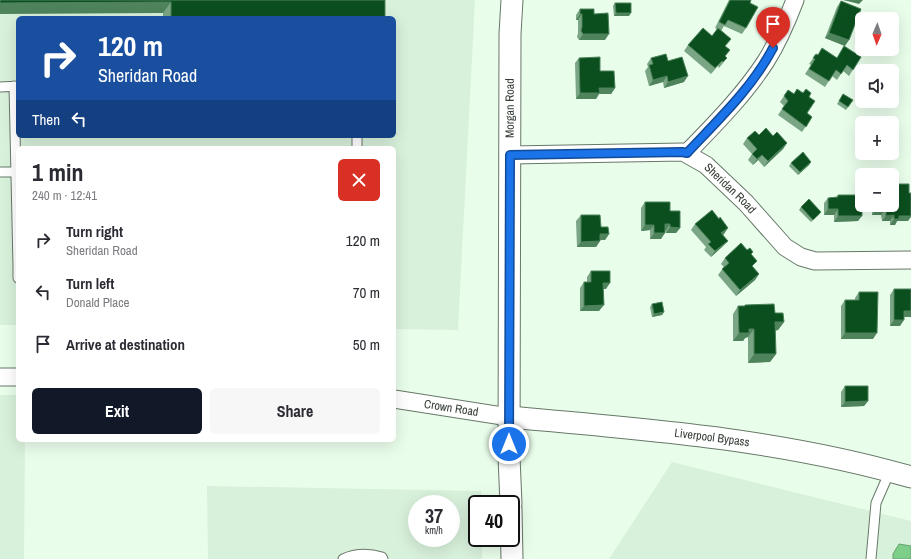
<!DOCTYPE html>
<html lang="en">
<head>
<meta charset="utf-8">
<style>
	body { margin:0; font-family:"Archivo Narrow",sans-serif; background:#f7f7f7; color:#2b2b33; height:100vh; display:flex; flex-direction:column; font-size:15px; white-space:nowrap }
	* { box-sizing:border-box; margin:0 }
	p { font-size:13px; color:#7c7c81 }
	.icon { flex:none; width:22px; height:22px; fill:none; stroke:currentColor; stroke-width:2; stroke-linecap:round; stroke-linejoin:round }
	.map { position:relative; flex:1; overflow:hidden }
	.drawer { position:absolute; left:16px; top:146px; width:380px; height:296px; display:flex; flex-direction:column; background:#fff; border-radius:6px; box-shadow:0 4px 16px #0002 }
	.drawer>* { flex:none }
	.top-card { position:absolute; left:16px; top:16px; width:380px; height:122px; border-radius:6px; box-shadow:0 4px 16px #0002; background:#1a4fa0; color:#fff; overflow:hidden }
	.needle { width:26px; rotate:182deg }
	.tools { position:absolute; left:855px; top:12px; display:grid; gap:8px }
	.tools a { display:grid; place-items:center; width:44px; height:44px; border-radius:6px; background:#fff; box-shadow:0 4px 16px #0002; font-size:20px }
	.speed { position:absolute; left:408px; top:495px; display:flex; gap:8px; font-size:20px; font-weight:700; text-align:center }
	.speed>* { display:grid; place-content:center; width:52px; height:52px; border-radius:50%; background:#fff; box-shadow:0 4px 16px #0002; line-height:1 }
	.speed small { font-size:10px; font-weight:400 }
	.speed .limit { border:2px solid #111; border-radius:6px; background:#fff; color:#111 }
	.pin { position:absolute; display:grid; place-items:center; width:34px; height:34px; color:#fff; margin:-41px -17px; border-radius:50% 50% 50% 0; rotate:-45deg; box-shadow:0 0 4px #0007 }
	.pin .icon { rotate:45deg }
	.me { position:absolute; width:44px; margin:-22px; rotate:0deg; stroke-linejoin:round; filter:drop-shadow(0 0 3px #0008) }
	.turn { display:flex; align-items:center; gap:14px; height:84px; padding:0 16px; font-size:18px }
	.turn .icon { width:52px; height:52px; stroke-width:2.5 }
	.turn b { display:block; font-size:28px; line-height:34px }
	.then { display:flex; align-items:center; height:38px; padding:0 16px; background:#0003; gap:8px; font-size:15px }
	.round { display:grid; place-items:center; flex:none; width:42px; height:42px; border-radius:6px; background:#f7f7f7 }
	.summary { display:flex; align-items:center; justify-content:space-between; height:68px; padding:0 16px }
	h1 { font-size:24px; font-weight:800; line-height:30px }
	.action { display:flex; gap:8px; margin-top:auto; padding:8px 16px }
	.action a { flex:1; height:46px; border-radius:6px; background:#111827; color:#fff; font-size:16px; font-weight:800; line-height:46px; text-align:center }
	.action a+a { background:#f7f7f7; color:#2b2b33 }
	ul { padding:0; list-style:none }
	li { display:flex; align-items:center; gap:12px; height:52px; padding:0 16px }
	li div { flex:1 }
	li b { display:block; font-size:15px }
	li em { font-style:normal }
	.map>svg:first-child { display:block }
</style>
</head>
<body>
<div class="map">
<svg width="911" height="559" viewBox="0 0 911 559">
	<rect width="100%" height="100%" fill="#e9fdeb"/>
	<path fill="#d8f1db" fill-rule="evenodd" d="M0 0H475L458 330 394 329V148H18V325H0ZM18 18H394V136H18Z
		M0 395H18V440H25L24 559H0Z
		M672 462 911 521V559H609Z
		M207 486 481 491V504H477V538H482V559H208ZM417 504H451V538H417Z"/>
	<path fill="#7cce88" stroke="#67a26f" d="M899 544 911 546V559H893V554Z"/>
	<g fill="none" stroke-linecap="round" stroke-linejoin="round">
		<defs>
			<path id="service" d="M14 86 18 266
				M0 87 18 86
				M357 148V136
				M0 172H18
				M18 266V278
				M343 559C356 553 368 553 382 557L383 559
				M871 559 876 503 890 471"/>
			<g id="minor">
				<path d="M687 153C715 124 744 95 766 61 778 42 787 21 795 0"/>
				<path id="s1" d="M510 155 683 152 706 165 746 203 785 247 801 257 815 261 911 260"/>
				<path d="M0 377H18"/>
				<path id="s2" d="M394 399 509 417"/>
			</g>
			<g id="tertiary">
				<path id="s3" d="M509 417C644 429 780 439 911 477"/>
				<path id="s4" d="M511 504 509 457 510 34 512 0"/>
				<path d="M511 509 512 559"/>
			</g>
		</defs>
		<use href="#service" stroke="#677868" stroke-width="11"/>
		<use href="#minor" stroke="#677868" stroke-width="19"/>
		<use href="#tertiary" stroke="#677868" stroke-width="23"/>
		<use href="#service" stroke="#fff" stroke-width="9"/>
		<use href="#minor" stroke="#fff" stroke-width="17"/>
		<use href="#tertiary" stroke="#fff" stroke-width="21"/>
	</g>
	<path fill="#7aa685" d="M0 0H385V18H163V13Z
		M729 0H751L750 3 746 28 742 34 724 26 721 31 726 47 725 57 727 58 719 68 718 66 711 74 684 51 688 45 712 36 717 29 715 28Z
		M841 1 845 46 825 38 837 7Z
		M615 3 629 16H614L613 6Z
		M580 9 594 14 605 40H579L577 37 578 33V20H576V15Z
		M816 54 818 55 837 58 861 57 849 76 843 71 837 80 832 76 825 87 805 74 811 65 809 64Z
		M579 58 600 71 615 88 611 94H599L596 99H576L575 63Z
		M651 58 668 61 684 82 664 88 663 82 649 86 645 71 648 67 647 64Z
		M788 90 794 94 809 97 807 113 812 117 802 132 778 115 784 106 780 102Z
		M843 94 853 100 846 110 837 104Z
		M759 135 773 136 787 143 783 149 764 167 758 160 753 165 748 160 752 154 743 144 747 138Z
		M811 162 809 165 798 175 789 166 791 163Z
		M838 195 858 221 834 222V215H824V203L828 198 836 197Z
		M645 202 670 211 680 228 676 233H666L665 230 661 239H650V230L641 231V208Z
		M872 205H892L908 221H897L895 225H890V221H882L881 215H872Z
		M801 207 821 212 819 215 811 222 799 210Z
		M581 215 601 227 609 234 605 240H600V241L596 247H577L576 221Z
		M695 224 724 234 723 235V246L711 257 704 250 706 247 691 230Z
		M747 250 753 252 751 254 753 267 759 274 755 280 736 296 718 275 724 267 721 264 725 258Z
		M591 271 606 289H603L599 311H580V288L584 282H587V277Z
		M894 289 904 317 900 326H890V295Z
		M859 292 873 339H841V306L845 300H855V298Z
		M652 304 664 312 662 315 652 317 650 307Z
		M745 305 775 313 784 322 778 330 775 331 776 354 770 362 748 363V337L745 338 743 341H733V314L738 306H744Z
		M845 386 868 401 864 406 841 407V392Z"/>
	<path fill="#4e835c" d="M843 0H863L859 4Z
		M171 2 163 13 0 14V3Z
		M616 13H631L629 16H614Z
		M580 14H582L578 20H576Z
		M829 33 849 40 845 46 825 38Z
		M583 34H609L605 40H579Z
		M667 76 663 82 649 86 653 80Z
		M688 76 684 82 664 88 668 82Z
		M599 88H615L611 94H599L596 99H576L580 93Z
		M787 143 783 149 764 167 768 161Z
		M762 155 758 160 753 165 757 159Z
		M811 162 809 165 798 175 800 172Z
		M828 209H838L834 215H824Z
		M886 209 881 215H872L876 210Z
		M894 215 890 221H882L886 216Z
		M838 216H862L858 221 834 222Z
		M899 216H911V217L908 221H897L895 225H890L894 219Z
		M665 224H670L666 230H661Z
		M645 225H654L650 230 641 231Z
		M670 227 680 228 676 233H666Z
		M728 228 724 234 717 239 721 233Z
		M654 233H665L661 239H650Z
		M600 234H609L605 240H596Z
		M600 241 596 247H577L581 242Z
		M728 241 723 246 711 257 715 251Z
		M759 274 755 280 736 296 740 290Z
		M603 283H610L606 289H599Z
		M604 305 599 311H580L584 306Z
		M904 311H911V317H900Z
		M664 312 662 315 652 317 654 314Z
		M894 320H904L900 326H890Z
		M775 322H784L778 330 769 331Z
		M749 329H754L748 337 745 338 743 341H733L739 333Z
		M845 333H877L873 339H841Z
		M754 354H776L770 362 748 363Z
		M868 401 864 406 841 407 845 402Z"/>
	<path fill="#0c4f1f" stroke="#4e835c" d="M0 0H385V18H171V2L0 3Z
		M730 0H751L750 3 758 7 746 28 728 20 725 25 719 22Z
		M841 1 861 9 849 40 829 33Z
		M615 3H631V13H616Z
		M580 9H594V14L608 13 609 34H583L581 31 582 27V14H580Z
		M703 28 712 36 718 28 731 39 725 46 730 50 725 56 727 58 723 62 722 61 715 68 688 45Z
		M844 46 861 57 853 70 847 65 841 74 836 70 829 81 809 69 815 59 813 58 816 54 818 55 822 48 837 58Z
		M666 54 668 61 682 57 688 76 668 82 667 76 653 80 649 65 653 64 651 58Z
		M600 57V71H614L615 88H599L600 93H580L579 58Z
		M797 89 803 93 806 89 811 93 809 97 815 101 807 113 812 117 806 127 782 109 788 101 784 96 788 90 794 94Z
		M843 94 853 100 848 107 839 101Z
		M766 128 773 136 777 132 787 143 768 161 762 155 757 159 752 154 757 149 747 138 755 131 759 135Z
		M803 152 811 162 800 172 791 163Z
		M892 184H909V193H911V216H899V219H894V215L886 216V209L876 210V205H892Z
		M838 195H862V216H838V209H828V198L838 197Z
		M809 199 821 212 813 220 801 207Z
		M645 202H670V211H680V228L670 227V224H665V233H654V225H645Z
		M712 210 719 219 720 217 728 228 721 233 728 241 715 251 708 244 711 242 695 224Z
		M581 215H600L601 227H608L609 234H600V241L581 242Z
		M741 243 747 250 750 248 753 252 751 254 757 261 752 266 759 274 740 290 722 269 729 263 725 258Z
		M591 271H610V283H603L604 305 584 306V282H591Z
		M894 289H911V311H904V320H894Z
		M859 292H878L877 333H845V300H859Z
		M662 302 664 312 654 314 652 304Z
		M774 304 775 313H783L784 322H775L776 354H754V329H749V333H739L738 306H745V305Z
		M845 386H868V401L845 402Z"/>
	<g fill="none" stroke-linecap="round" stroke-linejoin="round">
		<defs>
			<path id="route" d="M509 444 510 155 682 152 687 153C718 120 752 88 773 48"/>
		</defs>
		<use href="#route" stroke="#114b97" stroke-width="10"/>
		<use href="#route" stroke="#1a73e8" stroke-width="7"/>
	</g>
	<g text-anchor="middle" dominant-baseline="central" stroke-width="4" stroke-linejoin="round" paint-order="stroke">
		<g font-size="12" fill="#353c35" stroke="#fff">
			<text stroke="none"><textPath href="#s4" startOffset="396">Morgan Road</textPath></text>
			<text stroke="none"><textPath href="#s1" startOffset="233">Sheridan Road</textPath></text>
			<text stroke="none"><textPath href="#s2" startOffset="58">Crown Road</textPath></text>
			<text stroke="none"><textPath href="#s3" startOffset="204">Liverpool Bypass</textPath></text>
		</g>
	</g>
</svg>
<div class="tools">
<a><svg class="needle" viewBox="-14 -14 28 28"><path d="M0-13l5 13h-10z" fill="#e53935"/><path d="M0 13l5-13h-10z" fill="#7c7c81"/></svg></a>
<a><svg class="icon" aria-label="sound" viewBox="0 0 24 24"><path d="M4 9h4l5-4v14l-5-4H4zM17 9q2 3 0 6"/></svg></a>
<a>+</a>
<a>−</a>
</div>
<div class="speed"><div>37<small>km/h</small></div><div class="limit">40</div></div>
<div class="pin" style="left:773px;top:48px;background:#d93025"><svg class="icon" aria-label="arrive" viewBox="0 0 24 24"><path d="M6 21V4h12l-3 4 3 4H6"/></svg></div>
<svg class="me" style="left:509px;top:444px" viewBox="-20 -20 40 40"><circle r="17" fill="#1a73e8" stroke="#fff" stroke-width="3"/><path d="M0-11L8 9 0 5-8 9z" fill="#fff"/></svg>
<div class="top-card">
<div class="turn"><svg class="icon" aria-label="right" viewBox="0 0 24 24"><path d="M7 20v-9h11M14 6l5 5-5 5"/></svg><div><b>120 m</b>Sheridan Road</div></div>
<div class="then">Then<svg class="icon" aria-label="left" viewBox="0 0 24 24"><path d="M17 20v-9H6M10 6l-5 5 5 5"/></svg></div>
</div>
<section class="drawer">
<div class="summary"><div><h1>1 min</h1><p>240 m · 12:41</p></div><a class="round" style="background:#d93025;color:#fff"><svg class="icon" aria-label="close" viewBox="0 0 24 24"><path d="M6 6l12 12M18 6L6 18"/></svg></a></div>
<ul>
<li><svg class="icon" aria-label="right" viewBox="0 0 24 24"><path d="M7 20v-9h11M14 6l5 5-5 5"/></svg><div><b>Turn right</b><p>Sheridan Road</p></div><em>120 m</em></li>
<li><svg class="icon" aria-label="left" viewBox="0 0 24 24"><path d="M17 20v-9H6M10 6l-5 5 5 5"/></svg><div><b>Turn left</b><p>Donald Place</p></div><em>70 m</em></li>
<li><svg class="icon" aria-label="arrive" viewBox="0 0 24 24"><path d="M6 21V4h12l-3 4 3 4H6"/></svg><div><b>Arrive at destination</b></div><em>50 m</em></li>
</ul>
<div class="action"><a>Exit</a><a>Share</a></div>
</section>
</div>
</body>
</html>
